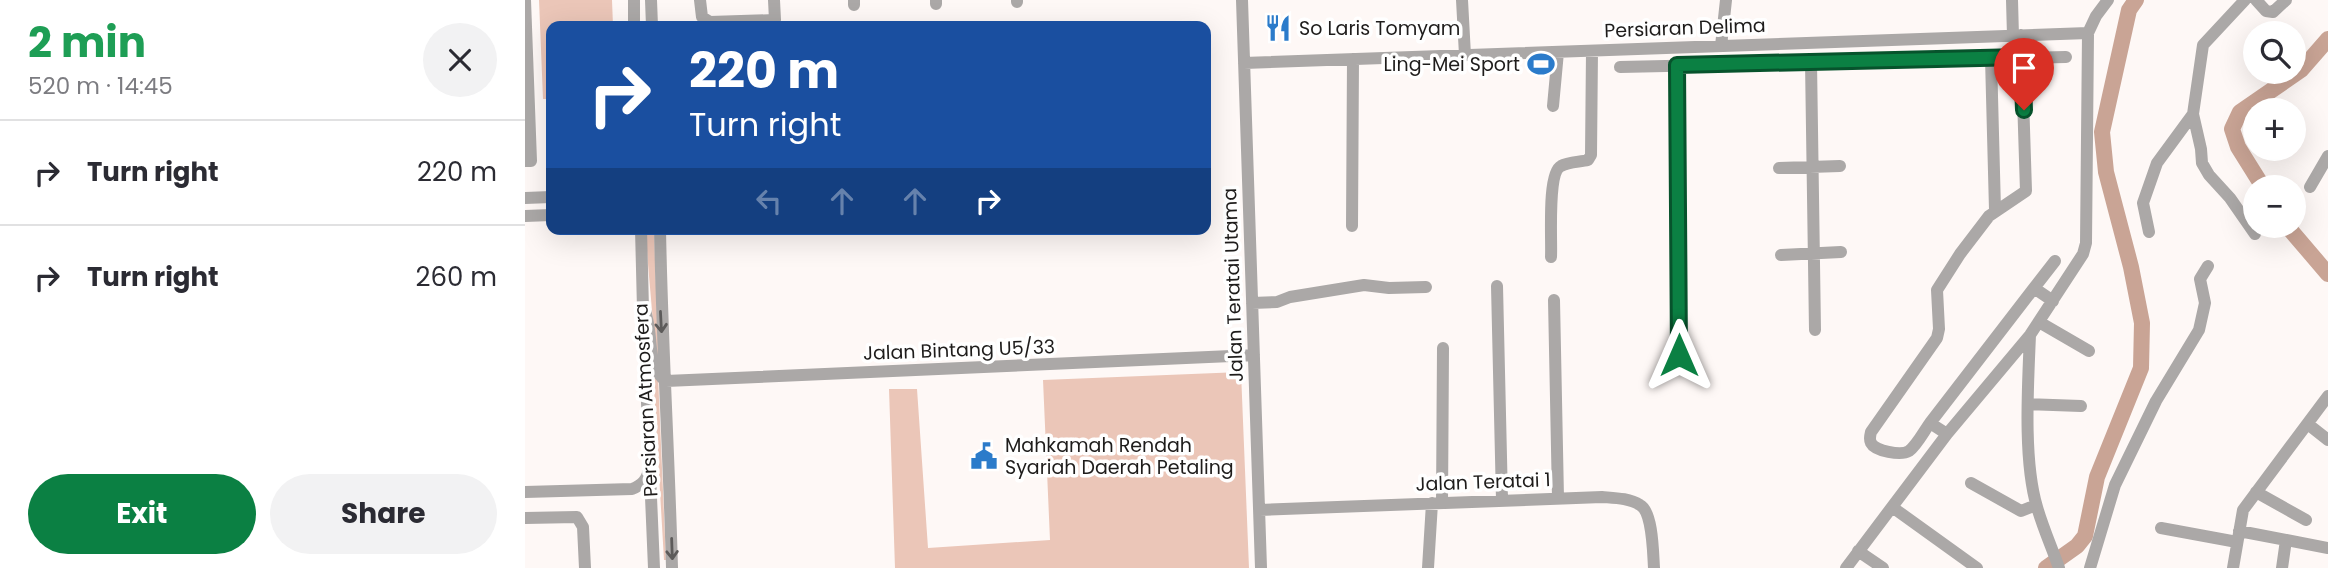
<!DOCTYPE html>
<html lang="en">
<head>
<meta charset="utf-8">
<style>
	body { margin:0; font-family:Poppins,sans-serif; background:#f2f2f3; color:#2b2b33; height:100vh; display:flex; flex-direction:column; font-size:26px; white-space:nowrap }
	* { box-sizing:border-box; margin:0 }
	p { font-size:23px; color:#7c7c81 }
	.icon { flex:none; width:38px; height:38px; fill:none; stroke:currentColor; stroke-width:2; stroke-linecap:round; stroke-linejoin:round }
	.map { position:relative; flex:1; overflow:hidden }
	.details { display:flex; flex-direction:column; background:#fff; width:525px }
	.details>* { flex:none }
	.banner { position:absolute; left:21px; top:21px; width:665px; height:214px; border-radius:14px; box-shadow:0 7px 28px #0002; background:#1a4fa0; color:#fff; overflow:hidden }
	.tools { position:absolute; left:1718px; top:21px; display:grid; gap:14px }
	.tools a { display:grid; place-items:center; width:63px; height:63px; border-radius:50%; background:#fff; box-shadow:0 7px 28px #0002; font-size:35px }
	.pin { position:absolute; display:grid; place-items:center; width:60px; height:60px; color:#fff; margin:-72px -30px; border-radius:50% 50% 50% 0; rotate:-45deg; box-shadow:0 0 7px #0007 }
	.pin .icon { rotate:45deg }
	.me { position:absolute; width:77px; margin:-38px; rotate:0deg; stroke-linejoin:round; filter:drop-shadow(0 0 5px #0008) }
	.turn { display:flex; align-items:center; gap:24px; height:147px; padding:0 28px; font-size:32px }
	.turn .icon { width:91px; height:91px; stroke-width:2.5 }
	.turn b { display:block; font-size:49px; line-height:60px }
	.lanes { display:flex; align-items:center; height:66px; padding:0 28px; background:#0003; justify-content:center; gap:35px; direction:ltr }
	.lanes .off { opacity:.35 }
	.round { display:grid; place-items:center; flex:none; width:74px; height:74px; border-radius:37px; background:#f2f2f3 }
	.head { display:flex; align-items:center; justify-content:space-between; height:119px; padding:0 28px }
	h1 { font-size:42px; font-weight:700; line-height:52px; color:#1e9e55 }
	.cta { display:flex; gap:14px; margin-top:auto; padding:14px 28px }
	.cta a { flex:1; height:80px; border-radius:42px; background:#0b8043; color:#fff; font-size:28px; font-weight:700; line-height:80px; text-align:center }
	.cta a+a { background:#f2f2f3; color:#2b2b33 }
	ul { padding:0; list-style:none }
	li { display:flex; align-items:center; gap:21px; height:105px; padding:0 28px; border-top:2px solid #e1e1e2 }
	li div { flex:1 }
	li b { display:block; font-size:26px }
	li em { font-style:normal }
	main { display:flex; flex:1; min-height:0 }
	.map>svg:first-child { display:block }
</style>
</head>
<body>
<main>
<section class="details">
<div class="head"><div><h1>2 min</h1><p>520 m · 14:45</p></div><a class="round"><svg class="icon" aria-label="close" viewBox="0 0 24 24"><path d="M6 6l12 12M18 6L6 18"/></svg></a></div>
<ul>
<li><svg class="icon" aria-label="right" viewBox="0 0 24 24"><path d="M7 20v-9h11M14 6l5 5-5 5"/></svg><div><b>Turn right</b></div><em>220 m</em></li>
<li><svg class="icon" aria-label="right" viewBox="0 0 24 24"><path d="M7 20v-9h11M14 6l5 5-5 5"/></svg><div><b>Turn right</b></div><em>260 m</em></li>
</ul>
<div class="cta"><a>Exit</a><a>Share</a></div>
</section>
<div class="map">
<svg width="1803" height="568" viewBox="0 0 1803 568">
	<rect width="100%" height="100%" fill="#fef8f6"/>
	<path fill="#ebc6b8" d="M14 0H87L88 26H26V99H18Z
		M124 230 129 232 134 366 130 361C129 318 123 276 121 233Z
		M128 371 133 376 141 560H139Z
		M716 372 724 568H370L364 389H392L403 548 525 540 518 380Z"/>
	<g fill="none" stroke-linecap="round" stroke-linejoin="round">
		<path stroke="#c9a495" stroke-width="16" d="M1738 187 1713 147 1707 129 1715 112 1776 70 1803 39
			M1762 226 1803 274
			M1521 568 1552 546 1560 536 1572 477 1616 368 1617 323 1606 267 1581 172 1577 132 1604 10 1611 0"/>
		<path stroke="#aba8a7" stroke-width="12" d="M109 0V26
			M126 0 127 26
			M175 0 177 17 185 22 250 20 249 0
			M329 0V5
			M411 0V4
			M492 0V2
			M717 0 736 568
			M937 0 940 55
			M1487 0 1488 36
			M1731 0 1741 11 1748 12 1761 0
			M1196 46 1201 0
			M1466 58 1470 210
			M1286 62 1290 330
			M719 63 1563 33
			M1152 65 1154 354
			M1095 67 1541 57
			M1028 106 1033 52
			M1668 114 1676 149 1677 163 1684 175 1705 198 1730 234
			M0 161H6L0 0
			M1254 168 1315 166
			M1785 187 1803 156
			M0 198 26 197
			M0 216 26 215
			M827 226 828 59
			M116 229 118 309
			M135 229C137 342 144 455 147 568
			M1624 232 1618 203 1632 163 1668 114 1678 45 1720 0
			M1256 255 1316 252
			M1026 257C1027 241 1022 173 1036 166 1043 162 1055 162 1063 160L1066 155 1067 51
			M972 286 977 500
			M1509 288 1530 261
			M1029 300 1033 498
			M118 302C120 311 123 320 124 330 127 349 124 368 141 381L729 355
			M727 303 752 302 765 297 839 285 864 288 901 287
			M1514 322 1564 351
			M1505 335C1503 385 1498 460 1512 507 1518 528 1527 548 1534 568
			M120 355 129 568
			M1503 404 1556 406
			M1405 423 1509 288 1528 301
			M1784 425 1803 440
			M1422 434 1405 423C1399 431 1392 445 1384 451 1376 456 1350 451 1346 443 1344 439 1345 436 1346 432L1412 338 1414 329 1412 290 1435 254 1464 216 1501 191 1496 35
			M1446 483 1496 511 1511 505
			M0 492 107 489C117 485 122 480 124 469
			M1731 492 1781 520
			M917 503 918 348
			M1367 507 1452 568
			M735 510 1077 497C1089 498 1104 498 1115 505 1128 512 1128 554 1129 568
			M0 518 52 517 58 527 60 568
			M1636 528 1712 542
			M1714 531 1803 548
			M1333 551 1358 568
			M903 568 907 503
			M1321 568 1422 434 1505 335 1558 254 1561 243 1563 33 1571 16 1583 0
			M1565 568 1590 485 1631 401 1674 330 1680 303 1675 279 1683 266
			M1708 568 1718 510 1803 396
			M1757 568 1761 540"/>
	</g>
	<defs><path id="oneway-shaft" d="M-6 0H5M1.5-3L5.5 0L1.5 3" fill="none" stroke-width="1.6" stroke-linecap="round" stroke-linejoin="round" transform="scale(1.75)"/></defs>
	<g stroke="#5d5b5a">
		<use href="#oneway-shaft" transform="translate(136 322) rotate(87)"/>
		<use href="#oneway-shaft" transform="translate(147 549) rotate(88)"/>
	</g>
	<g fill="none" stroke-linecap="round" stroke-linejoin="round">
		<defs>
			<path id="route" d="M1154 355 1152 65 1497 57 1499 110"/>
		</defs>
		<use href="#route" stroke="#07532c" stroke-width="18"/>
		<use href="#route" stroke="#0b8043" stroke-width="12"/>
	</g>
	<defs>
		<symbol id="restaurant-bare" viewBox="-9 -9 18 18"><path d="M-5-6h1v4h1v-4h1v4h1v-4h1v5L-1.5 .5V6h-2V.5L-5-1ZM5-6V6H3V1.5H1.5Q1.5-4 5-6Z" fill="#2b7bca" stroke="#fff" stroke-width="2.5" paint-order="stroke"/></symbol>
		<symbol id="stadium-bare" viewBox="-9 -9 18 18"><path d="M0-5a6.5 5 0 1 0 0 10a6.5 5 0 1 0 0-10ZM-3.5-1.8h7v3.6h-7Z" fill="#2b7bca" stroke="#fff" stroke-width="2.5" paint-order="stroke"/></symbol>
		<symbol id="civic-bare" viewBox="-9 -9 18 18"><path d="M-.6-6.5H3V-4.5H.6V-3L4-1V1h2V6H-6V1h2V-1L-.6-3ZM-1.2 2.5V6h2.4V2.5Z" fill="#2b7bca" stroke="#fff" stroke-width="2.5" paint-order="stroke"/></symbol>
	</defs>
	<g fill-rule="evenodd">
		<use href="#restaurant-bare" x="734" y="9" width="38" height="38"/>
		<use href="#stadium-bare" x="997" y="45" width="38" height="38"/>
		<use href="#civic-bare" x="440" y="437" width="38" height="38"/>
	</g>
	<g text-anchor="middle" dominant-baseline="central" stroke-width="7" stroke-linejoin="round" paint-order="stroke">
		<g font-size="19" fill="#1e1c1b" stroke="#fff" text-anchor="start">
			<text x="774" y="28">So Laris Tomyam</text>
			<text x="995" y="64" text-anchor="end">Ling-Mei Sport</text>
			<text x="480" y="445">Mahkamah Rendah<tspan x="480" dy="22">Syariah Daerah Petaling</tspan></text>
		</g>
		<g font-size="19" fill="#1e1c1b" stroke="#fff">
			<text transform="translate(1160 28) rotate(-2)">Persiaran Delima</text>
			<text transform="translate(708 285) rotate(-92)">Jalan Teratai Utama</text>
			<text transform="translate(434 350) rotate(-2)">Jalan Bintang U5/33</text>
			<text transform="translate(121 400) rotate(-93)">Persiaran Atmosfera</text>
			<text transform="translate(958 482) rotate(-2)">Jalan Teratai 1</text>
		</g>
	</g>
</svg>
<div class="tools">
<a><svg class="icon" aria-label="search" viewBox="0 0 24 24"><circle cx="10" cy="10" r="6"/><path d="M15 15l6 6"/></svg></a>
<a>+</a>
<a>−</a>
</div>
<div class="pin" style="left:1499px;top:110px;background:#d93025"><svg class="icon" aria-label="arrive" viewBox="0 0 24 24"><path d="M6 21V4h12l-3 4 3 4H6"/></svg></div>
<svg class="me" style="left:1154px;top:355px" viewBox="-20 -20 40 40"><path d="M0-17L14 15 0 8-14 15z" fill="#0b8043" stroke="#fff" stroke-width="4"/></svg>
<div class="banner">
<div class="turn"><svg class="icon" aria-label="right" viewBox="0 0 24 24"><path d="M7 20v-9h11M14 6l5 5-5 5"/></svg><div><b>220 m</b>Turn right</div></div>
<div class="lanes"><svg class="icon off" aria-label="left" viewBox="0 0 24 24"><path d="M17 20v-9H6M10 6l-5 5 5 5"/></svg><svg class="icon off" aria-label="ahead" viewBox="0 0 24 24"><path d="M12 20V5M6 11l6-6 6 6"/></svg><svg class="icon off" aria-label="ahead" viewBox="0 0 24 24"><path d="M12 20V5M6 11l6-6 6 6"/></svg><svg class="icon" aria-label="right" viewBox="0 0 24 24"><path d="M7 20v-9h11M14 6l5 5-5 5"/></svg></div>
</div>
</div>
</main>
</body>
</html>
